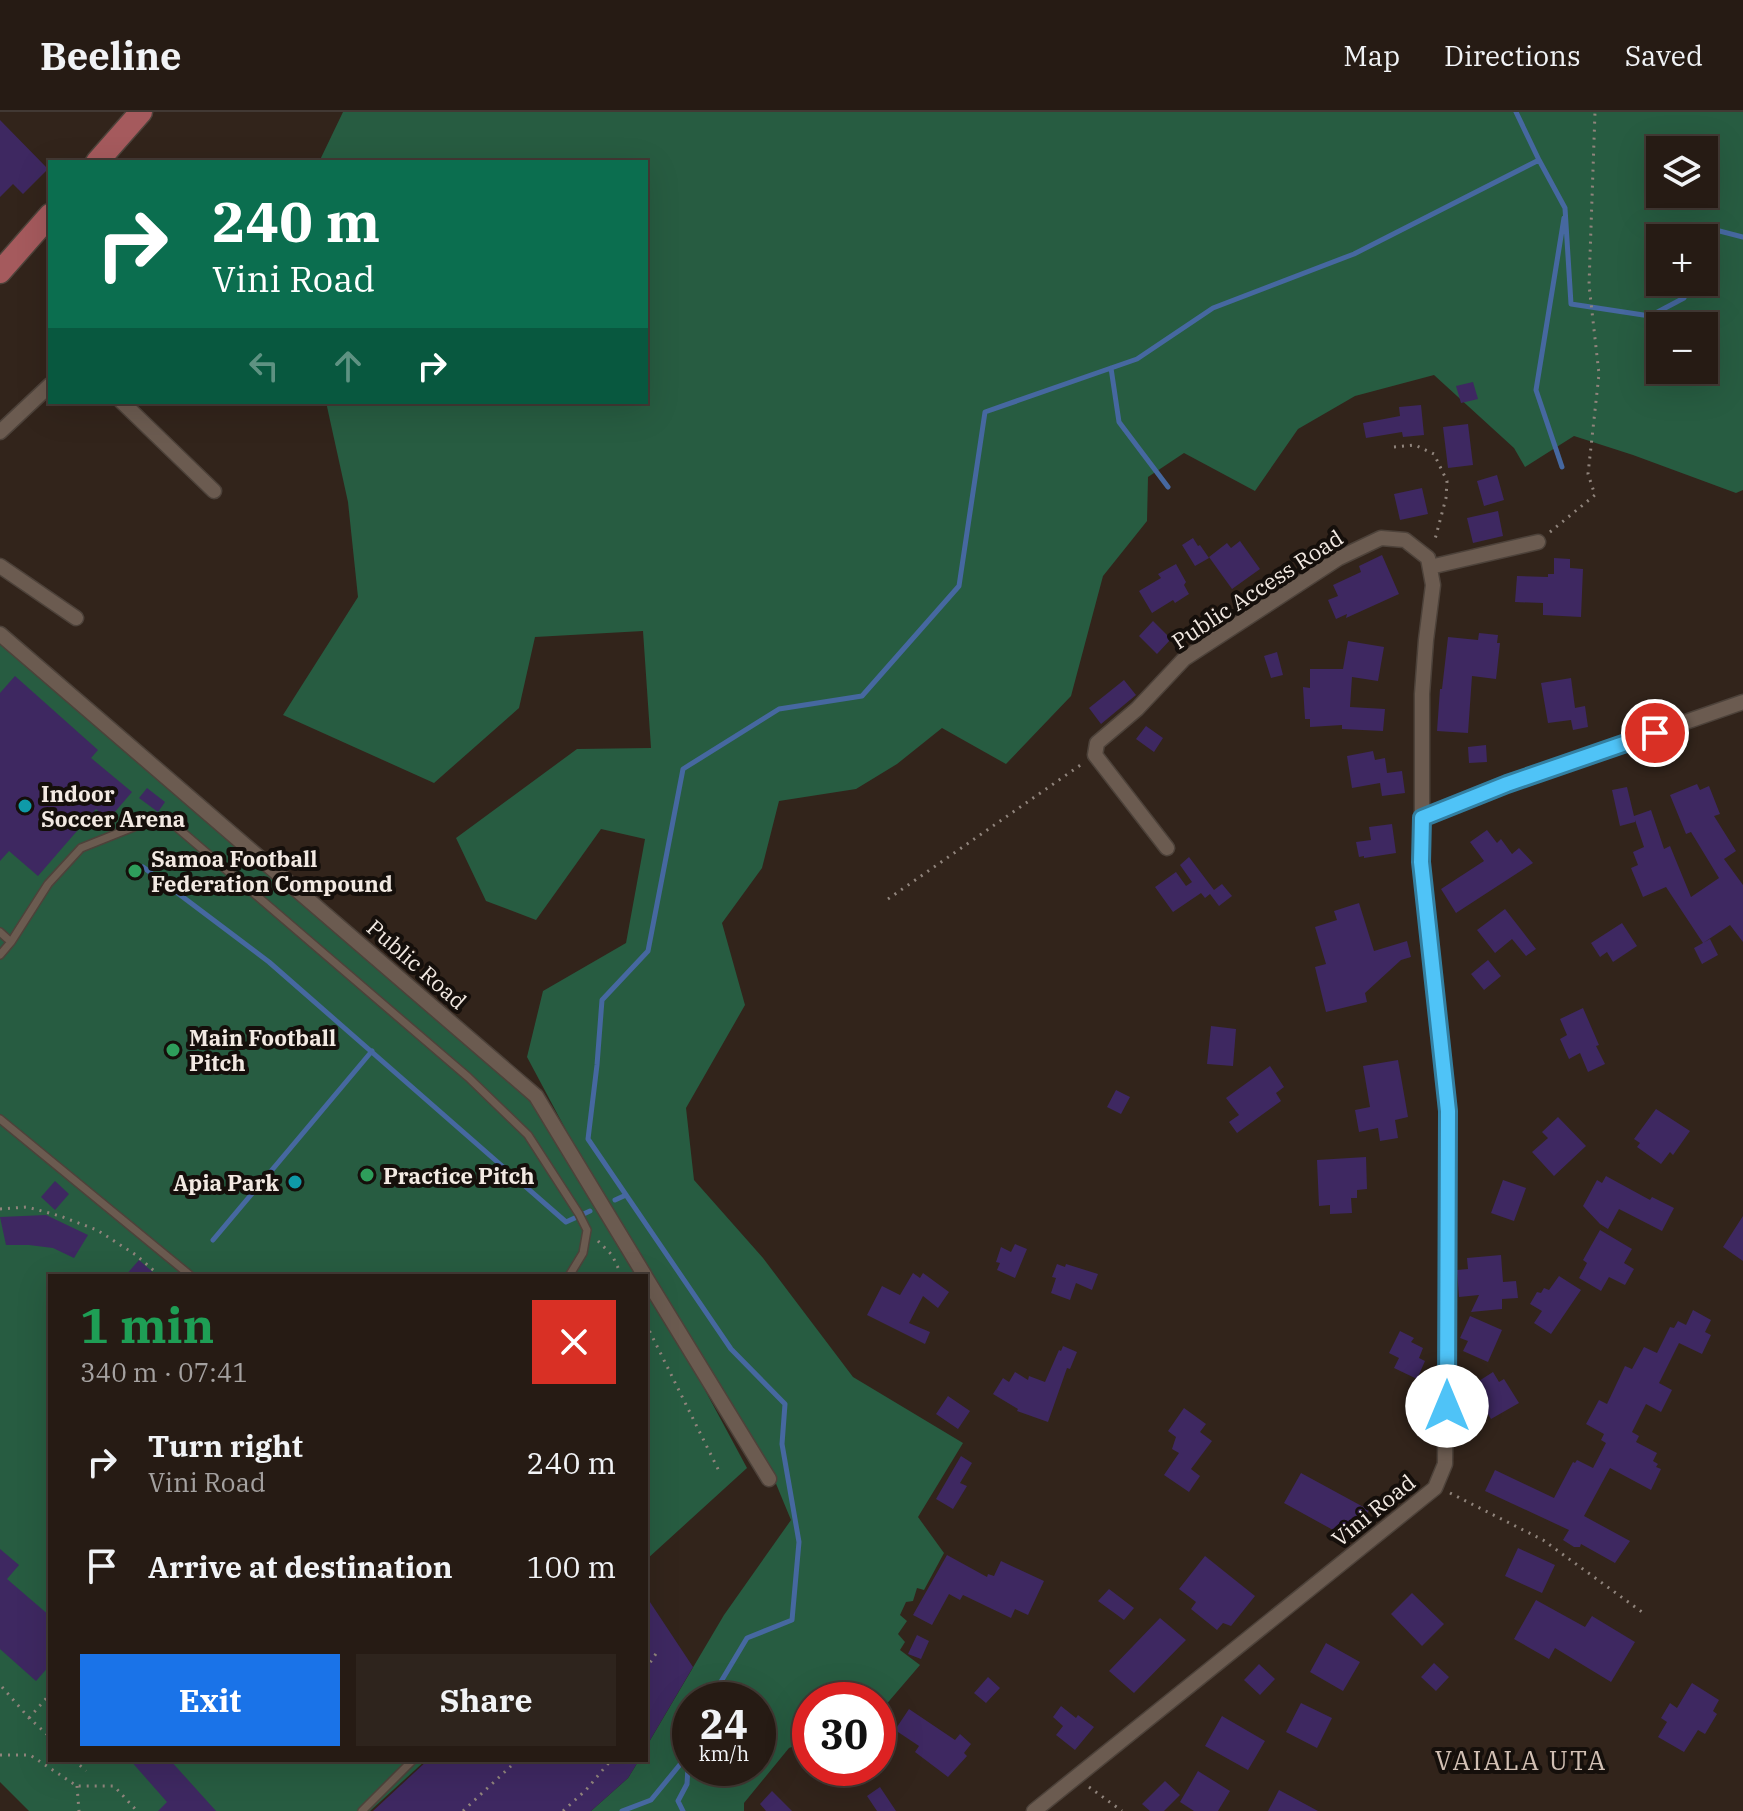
<!DOCTYPE html>
<html lang="en">
<head>
<meta charset="utf-8">
<style>
	body { margin:0; font-family:"IBM Plex Serif",serif; background:#2e241d; color:#f1f3f6; height:100vh; display:flex; flex-direction:column; font-size:30px; white-space:nowrap }
	* { box-sizing:border-box; margin:0 }
	p { font-size:26px; color:#a4a1a0 }
	.icon { flex:none; width:44px; height:44px; fill:none; stroke:currentColor; stroke-width:2; stroke-linecap:round; stroke-linejoin:round }
	.map { position:relative; flex:1; overflow:hidden }
	.details { position:absolute; left:48px; top:1162px; width:600px; height:488px; display:flex; flex-direction:column; background:#261b14; border-radius:0px; box-shadow:0 8px 32px #0002,0 0 0 2px #423934 }
	.details>* { flex:none }
	.banner { position:absolute; left:48px; top:48px; width:600px; height:244px; border-radius:0px; box-shadow:0 8px 32px #0002,0 0 0 2px #423934; background:#0b6e4f; color:#fff; overflow:hidden }
	.controls { position:absolute; left:1646px; top:24px; display:grid; gap:16px }
	.controls a { display:grid; place-items:center; width:72px; height:72px; border-radius:0px; background:#261b14; box-shadow:0 8px 32px #0002,0 0 0 2px #423934; font-size:40px }
	.speed { position:absolute; left:672px; top:1570px; display:flex; gap:16px; font-size:40px; font-weight:700; text-align:center }
	.speed>* { display:grid; place-content:center; width:104px; height:104px; border-radius:50%; background:#261b14; box-shadow:0 8px 32px #0002,0 0 0 2px #423934; line-height:1 }
	.speed small { font-size:20px; font-weight:400 }
	.speed .limit { border:12px solid #d22; background:#fff; color:#111 }
	.pin { position:absolute; display:grid; place-items:center; width:68px; height:68px; color:#fff; margin:-34px; border:4px solid #fff; border-radius:50%; box-shadow:0 2px 8px #0007 }
	.me { position:absolute; width:88px; margin:-44px; rotate:0deg; stroke-linejoin:round; filter:drop-shadow(0 0 6px #0008) }
	.turn { display:flex; align-items:center; gap:28px; height:168px; padding:0 32px; font-size:36px }
	.turn .icon { width:104px; height:104px; stroke-width:2.5 }
	.turn b { display:block; font-size:56px; line-height:68px }
	.lanes { display:flex; align-items:center; height:76px; padding:0 32px; background:#0003; justify-content:center; gap:40px; direction:ltr }
	.lanes .off { opacity:.35 }
	.round { display:grid; place-items:center; flex:none; width:84px; height:84px; border-radius:0px; background:#2e241d }
	.headline { display:flex; align-items:center; justify-content:space-between; height:136px; padding:0 32px }
	h1 { font-size:48px; font-weight:700; line-height:60px; color:#1e9e55 }
	.button { display:flex; gap:16px; margin-top:auto; padding:16px 32px }
	.button a { flex:1; height:92px; border-radius:0px; background:#1a73e8; color:#fff; font-size:32px; font-weight:700; line-height:92px; text-align:center }
	.button a+a { background:#2e241d; color:#f1f3f6 }
	ul { padding:0; list-style:none }
	li { display:flex; align-items:center; gap:24px; height:104px; padding:0 32px }
	li div { flex:1 }
	li b { display:block; font-size:30px }
	li em { font-style:normal }
	header { display:flex; align-items:center; gap:48px; box-sizing:border-box; height:112px; padding:0 40px; background:#261b14; border-bottom:2px solid #423934 }
	header strong { font-size:38px }
	nav { display:flex; gap:44px; margin-inline-start:auto; font-size:28px }
	.map>svg:first-child { display:block }
</style>
</head>
<body>
<header>
<strong>Beeline</strong>
<nav><a>Map</a><a>Directions</a><a>Saved</a></nav>
</header>
<div class="map">
<svg width="1743" height="1699" viewBox="0 0 1743 1699">
	<rect width="100%" height="100%" fill="#32241b"/>
	<path fill="#275c41" fill-rule="evenodd" d="M343 0H1743V378L1736 381 1633 343 1574 324 1525 355 1514 336 1434 263 1355 284 1298 317 1255 379 1184 341 1148 365 1147 409 1103 464 1071 584 1006 652 942 616 897 652 856 677 779 689 762 756 722 811 745 893 686 996 694 1068 763 1146 853 1265 963 1331 918 1405 944 1441 924 1478 917 1476 913 1489 906 1490 900 1503 907 1509 898 1522 905 1530 900 1538 920 1553 878 1602V1588H810V1628L789 1636 744 1691V1699H591L628 1666 639 1648H646V1635L724 1503 791 1408 767 1350 717 1271 650 1176 747 1356 646 1448V1164H50V1648H426L370 1699H29L0 1670V532L538 976 598 1078 527 945 543 879 626 831 645 727 601 717 536 808 486 789 456 726 577 637 651 636 643 519 535 525 519 596 434 671 283 603 358 485 348 390 326 290H646V50H319ZM1660 38H1704V82H1660ZM1660 126H1704V170H1660ZM1660 214H1704V258H1660ZM690 1588H758V1656H690Z"/>
	<g fill="none" stroke-linecap="round" stroke-linejoin="round">
		<path stroke="#4668a0" stroke-width="5" d="M1539 48 1565 96 1571 192 1650 204 1684 186 1689 170
			M1704 127 1708 116 1743 125
			M1111 256 1119 310 1168 375
			M1562 355 1536 278 1564 106
			M143 755 269 850 566 1110 590 1099
			M615 1088 626 1083
			M213 1128 372 939
			M710 1588 747 1526 792 1508 799 1430 782 1332 785 1292 731 1237 588 1027 597 953 602 888 648 839 683 657 779 597 862 584 959 474 985 300 1137 247 1213 196 1354 142 1539 48 1516 0
			M622 1699 651 1688 687 1644
			M683 1699 678 1689 687 1672 690 1621"/>
	</g>
	<path fill="#3e2861" d="M0 8 48 57 23 82 13 72 0 85Z
		M1473 270 1478 287 1461 291 1456 274Z
		M1421 293 1424 323 1403 325 1402 320 1366 326 1363 311 1400 304 1399 295Z
		M1468 312 1473 353 1448 356 1443 315Z
		M1497 363 1504 388 1484 394 1477 369Z
		M1422 376 1428 402 1400 408 1394 382Z
		M1498 399 1503 424 1473 431 1467 406Z
		M1193 426 1198 434 1200 433 1209 446 1195 454 1182 433Z
		M1240 429 1260 457 1232 477 1209 445 1227 431 1231 436Z
		M1382 443 1399 482 1346 506 1347 502 1336 507 1328 488 1338 484 1333 473 1361 460 1359 454Z
		M1554 446 1570 447V456L1583 457 1581 505 1543 503V491L1515 490 1517 464 1548 465V462H1554Z
		M1176 452 1186 470 1184 473 1189 482 1175 491 1173 488 1152 501 1139 479 1161 466 1158 462Z
		M1153 509 1171 527 1157 542 1139 524Z
		M1479 521 1498 523 1497 531H1500L1496 567 1472 564 1468 621 1437 619 1440 577H1442L1448 525 1478 528Z
		M1348 529 1384 535 1378 569 1352 565 1350 595 1385 597 1383 619 1342 617V613L1310 615V607H1305L1303 575 1310 576V557H1343Z
		M1277 540 1283 563 1271 566 1264 544Z
		M15 564 98 638 91 646 132 680 108 708 96 697 38 764 9 739 0 749V581Z
		M1571 566 1575 596 1585 594 1588 615 1573 618 1571 608 1548 611 1541 571Z
		M1124 568 1136 583 1101 612 1089 596Z
		M1146 614 1163 626 1154 640 1136 627Z
		M1486 633 1487 650 1469 651 1468 635Z
		M1373 639 1375 648 1385 646 1387 661 1402 659 1405 681 1382 684 1380 671 1352 676 1347 644Z
		M1697 672 1700 678 1709 674 1720 702 1714 704 1736 739 1724 747 1743 773V830L1730 813 1703 831 1666 775 1643 785 1631 756 1638 753 1633 740 1644 735 1635 708V710L1620 714 1612 678 1627 675 1634 704 1651 698 1664 737 1670 734 1691 785 1719 766 1691 720 1686 722 1670 683Z
		M147 676 165 690 158 700 139 686Z
		M1392 712 1396 741 1364 746V744L1359 745 1356 730 1371 728 1369 715Z
		M1487 718 1497 731 1501 727 1512 742 1519 736 1533 751 1456 801 1441 777 1484 749 1470 730Z
		M1189 745 1214 778 1222 772 1232 784 1219 794 1210 782 1205 786 1201 781 1173 800 1155 775 1176 760 1186 774 1192 770 1180 753Z
		M1359 791 1374 839 1407 829 1411 845 1401 848 1365 881 1367 890 1326 900 1315 855 1326 852 1315 815 1337 808 1334 799Z
		M1505 797 1536 837 1526 844 1512 827 1495 841 1477 818Z
		M1622 811 1637 834 1613 850 1607 840 1600 845 1591 831Z
		M1710 827 1718 843 1702 852 1694 836Z
		M1488 848 1501 864 1484 878 1471 862Z
		M1583 896 1599 933 1596 934 1605 952 1588 960 1580 941 1569 947 1560 927 1567 923 1560 907Z
		M1211 914 1236 917 1233 954 1207 952Z
		M1398 948 1408 1005 1395 1008 1398 1026 1380 1029 1378 1016 1359 1020 1355 998 1370 995 1363 954Z
		M1270 954 1284 975 1276 981 1281 989 1237 1021 1229 1010 1239 1003 1226 986Z
		M1116 978 1130 985 1121 1002 1107 995Z
		M1656 997 1690 1019 1673 1043 1670 1040 1661 1052 1637 1035 1640 1031 1634 1027Z
		M1558 1005 1586 1034 1554 1064 1532 1040 1548 1026 1542 1020Z
		M1366 1045 1367 1077 1357 1078V1086H1351L1352 1101 1330 1102V1093L1319 1094 1317 1048Z
		M1606 1064 1650 1088 1652 1085 1674 1096 1662 1119 1619 1097 1608 1117 1600 1112 1583 1094 1597 1068 1602 1071Z
		M1503 1068 1526 1076 1514 1109 1491 1101Z
		M55 1069 69 1082 55 1098 41 1085Z
		M46 1103 88 1123 74 1146 53 1136 29 1133H6L0 1105Z
		M1743 1104V1149L1723 1135Z
		M1600 1118 1632 1137 1624 1151 1634 1157 1625 1173 1609 1165 1601 1179 1579 1166 1587 1151 1583 1148Z
		M1015 1132 1027 1137 1015 1166 997 1158 1000 1151 996 1150 1001 1135 1011 1140Z
		M1501 1143 1503 1170 1516 1169 1518 1186 1502 1187V1197L1471 1200 1479 1183 1459 1185 1457 1158 1468 1157 1467 1146Z
		M139 1148 157 1164H125Z
		M1057 1152 1065 1155 1066 1152 1098 1162 1092 1178 1076 1171 1070 1188 1051 1181 1056 1166 1052 1165Z
		M913 1161 920 1166 923 1161 949 1180 938 1196 923 1184 909 1211 930 1220 925 1232 867 1203 882 1174 900 1183Z
		M1559 1164 1581 1178 1551 1222 1534 1211 1542 1199 1530 1192 1537 1180 1541 1181 1544 1176 1549 1178Z
		M1693 1198 1711 1208 1705 1220 1711 1223 1702 1242 1679 1231 1659 1271 1672 1278 1661 1300 1646 1292 1632 1320 1639 1324 1636 1330 1657 1341 1653 1349 1658 1352 1656 1355 1661 1357 1651 1378 1610 1356 1584 1404 1630 1429 1615 1451 1581 1432 1580 1435H1574L1563 1428 1569 1418 1485 1379 1495 1358 1554 1386 1573 1350 1575 1351 1577 1348 1593 1356 1606 1331 1601 1328 1604 1322 1586 1312 1599 1288 1607 1292 1625 1254 1632 1257 1644 1235 1657 1241 1670 1215 1674 1216 1678 1209 1686 1213Z
		M1470 1204 1502 1218 1488 1250 1463 1239 1468 1229 1460 1226Z
		M1400 1219 1414 1226 1411 1230 1423 1236 1419 1246 1425 1249 1417 1267 1394 1256 1399 1246 1389 1241Z
		M1063 1234 1077 1240 1070 1257 1067 1256 1048 1310 1017 1299 1018 1297 993 1282 1003 1266 1009 1270 1015 1260 1028 1268 1029 1264 1045 1270 1059 1238 1061 1239Z
		M1493 1260 1499 1270 1504 1267 1519 1291 1491 1307 1481 1290 1459 1299 1456 1286 1474 1278 1471 1274Z
		M1415 1268 1431 1277 1425 1288 1409 1279Z
		M948 1284 970 1299 958 1317 936 1302Z
		M1184 1296 1206 1312 1200 1320 1212 1329 1191 1357 1200 1364 1189 1380 1164 1363 1179 1341 1172 1337 1176 1325 1168 1319Z
		M961 1344 972 1351 960 1371 967 1374 953 1397 936 1387Z
		M1301 1361 1369 1398 1353 1429 1284 1391Z
		M1518 1436 1555 1453 1542 1481 1505 1464Z
		M0 1437 19 1453 7 1467 50 1504V1553L36 1569 0 1537Z
		M947 1443 987 1465 988 1462 994 1464 1001 1449 1044 1469 1028 1503 1015 1497 1011 1506 963 1483 960 1488 949 1482 932 1513 913 1503Z
		M1205 1444 1255 1484 1231 1514 1223 1511 1217 1518 1191 1497 1196 1490 1179 1477Z
		M1109 1477 1134 1496 1124 1508 1098 1489Z
		M1412 1481 1444 1512 1422 1534 1391 1502Z
		M646 1484 693 1555 646 1635Z
		M1536 1488 1585 1515 1592 1504 1635 1530 1611 1570 1555 1536 1549 1547 1514 1527Z
		M1160 1506 1186 1528 1134 1581 1109 1559Z
		M917 1523 929 1529 921 1547 908 1542Z
		M1326 1531 1360 1550 1343 1579 1310 1560Z
		M1434 1551 1449 1565 1436 1579 1421 1565Z
		M1259 1552 1275 1567 1260 1583 1244 1568Z
		M988 1565 1000 1576 986 1591 974 1581Z
		M1692 1571 1719 1588 1713 1599 1717 1602 1705 1622 1698 1618 1684 1640 1658 1625 1667 1610 1661 1606 1670 1591 1677 1596Z
		M1301 1591 1332 1606 1317 1636 1286 1620Z
		M1061 1594 1076 1606 1078 1603 1094 1615 1075 1638 1056 1623 1063 1614 1053 1605Z
		M909 1597 955 1628 960 1622 971 1632 964 1641 967 1644 948 1665 915 1640 919 1634 895 1618Z
		M1222 1604 1265 1629 1248 1658 1205 1634Z
		M130 1648H170L216 1699H158L167 1690Z
		M428 1648H639L628 1666 591 1699H373Z
		M1198 1659 1230 1679 1218 1699H1194L1180 1690Z
		M1165 1669 1180 1683 1164 1699H1150L1142 1692Z
		M880 1675 896 1699H877L867 1684Z
		M1279 1678 1318 1699H1268Z
		M772 1679 792 1699H766L760 1692Z"/>
	<g fill="none" stroke-linecap="round" stroke-linejoin="round">
		<defs>
			<path id="service" d="M0 820 11 830
				M0 843 11 830 48 772 81 736 141 712H173L468 965 528 1023 579 1102 587 1118 583 1141 569 1164
				M0 1007 191 1164
				M362 1699 413 1648"/>
			<path id="minor" d="M122 290 214 379
				M0 320 50 273
				M0 454 76 506
				M1430 455 1538 430
				M0 522 536 984 645 1164
				M1167 736 1095 643 1097 631 1137 597 1184 547 1339 446 1381 426 1405 428 1428 446 1433 473 1426 528 1422 582V706
				M646 1166 769 1367
				M1034 1699 1435 1376 1445 1352 1448 999 1421 750 1422 706 1507 672 1743 590"/>
			<path id="primary" d="M97 50 141 0
				M0 160 50 103"/>
		</defs>
		<use href="#service" stroke="#4d423a" stroke-width="10"/>
		<use href="#minor" stroke="#4d423a" stroke-width="17"/>
		<use href="#primary" stroke="#4d423a" stroke-width="25"/>
		<path stroke="#90847c" stroke-width="3" stroke-dasharray="2 6" stroke-linecap="butt" d="M1394 335 1415 333 1434 342 1447 369 1446 386 1434 431
			M1550 420 1595 383 1588 362 1599 262 1589 173 1595 0
			M888 787 1082 652
			M0 1097 27 1095 60 1104 97 1118 136 1143 160 1164
			M598 1129 612 1143 622 1164
			M646 1212 719 1359
			M1450 1381 1543 1428 1642 1500
			M646 1557 659 1537
			M2 1575 29 1606 50 1625
			M29 1606 50 1582
			M0 1643H30L77 1674H114L137 1699
			M74 1648 86 1659
			M77 1674 79 1699
			M1089 1675 1122 1699
			M463 1699 511 1654
			M563 1699 586 1678 611 1648"/>
		<use href="#service" stroke="#6b5b50" stroke-width="7"/>
		<use href="#minor" stroke="#6b5b50" stroke-width="14"/>
		<use href="#primary" stroke="#a55a5d" stroke-width="22"/>
	</g>
	<g fill="none" stroke-linecap="round" stroke-linejoin="round">
		<defs>
			<path id="route" d="M1447 1294 1448 999 1421 750 1422 706 1507 672 1655 621"/>
		</defs>
		<use href="#route" stroke="#337fa1" stroke-width="20"/>
		<use href="#route" stroke="#4fc3f7" stroke-width="14"/>
	</g>
	<g fill="#0f9aa8" stroke="#150f0b" stroke-width="3">
		<circle cx="25" cy="694" r="8"/>
		<circle cx="295" cy="1070" r="8"/>
	</g>
	<g fill="#2e9e5b" stroke="#150f0b" stroke-width="3">
		<circle cx="135" cy="759" r="8"/>
		<circle cx="173" cy="938" r="8"/>
		<circle cx="367" cy="1063" r="8"/>
	</g>
	<g text-anchor="middle" dominant-baseline="central" stroke-width="8" stroke-linejoin="round" paint-order="stroke">
		<g font-size="22" fill="#f2e9e2" stroke="#150f0b">
			<text transform="translate(1257 477) rotate(-33)">Public Access Road</text>
			<text transform="translate(417 852) rotate(41)">Public Road</text>
			<text transform="translate(1373 1398) rotate(-39)">Vini Road</text>
		</g>
		<g font-size="22" font-weight="bold" fill="#f2e9e2" stroke="#150f0b" text-anchor="start">
			<text x="41" y="681">Indoor<tspan x="41" dy="25">Soccer Arena</tspan></text>
			<text x="151" y="746">Samoa Football<tspan x="151" dy="25">Federation Compound</tspan></text>
			<text x="189" y="925">Main Football<tspan x="189" dy="25">Pitch</tspan></text>
			<text x="383" y="1063">Practice Pitch</text>
			<text x="279" y="1070" text-anchor="end">Apia Park</text>
		</g>
		<g font-size="26" letter-spacing="2" fill="#d2c0b4" stroke="#150f0b">
			<text x="1521" y="1648">VAIALA UTA</text>
		</g>
	</g>
</svg>
<div class="controls">
<a><svg class="icon" aria-label="layers" viewBox="0 0 24 24"><path d="M12 4l9 5-9 5-9-5zM3 14l9 5 9-5"/></svg></a>
<a>+</a>
<a>−</a>
</div>
<div class="speed"><div>24<small>km/h</small></div><div class="limit">30</div></div>
<div class="pin" style="left:1655px;top:621px;background:#d93025"><svg class="icon" aria-label="arrive" viewBox="0 0 24 24"><path d="M6 21V4h12l-3 4 3 4H6"/></svg></div>
<svg class="me" style="left:1447px;top:1294px" viewBox="-20 -20 40 40"><circle r="19" fill="#fff"/><path d="M0-13L10 11 0 6-10 11z" fill="#4fc3f7"/></svg>
<div class="banner">
<div class="turn"><svg class="icon" aria-label="right" viewBox="0 0 24 24"><path d="M7 20v-9h11M14 6l5 5-5 5"/></svg><div><b>240 m</b>Vini Road</div></div>
<div class="lanes"><svg class="icon off" aria-label="left" viewBox="0 0 24 24"><path d="M17 20v-9H6M10 6l-5 5 5 5"/></svg><svg class="icon off" aria-label="ahead" viewBox="0 0 24 24"><path d="M12 20V5M6 11l6-6 6 6"/></svg><svg class="icon" aria-label="right" viewBox="0 0 24 24"><path d="M7 20v-9h11M14 6l5 5-5 5"/></svg></div>
</div>
<section class="details">
<div class="headline"><div><h1>1 min</h1><p>340 m · 07:41</p></div><a class="round" style="background:#d93025;color:#fff"><svg class="icon" aria-label="close" viewBox="0 0 24 24"><path d="M6 6l12 12M18 6L6 18"/></svg></a></div>
<ul>
<li><svg class="icon" aria-label="right" viewBox="0 0 24 24"><path d="M7 20v-9h11M14 6l5 5-5 5"/></svg><div><b>Turn right</b><p>Vini Road</p></div><em>240 m</em></li>
<li><svg class="icon" aria-label="arrive" viewBox="0 0 24 24"><path d="M6 21V4h12l-3 4 3 4H6"/></svg><div><b>Arrive at destination</b></div><em>100 m</em></li>
</ul>
<div class="button"><a>Exit</a><a>Share</a></div>
</section>
</div>
</body>
</html>
